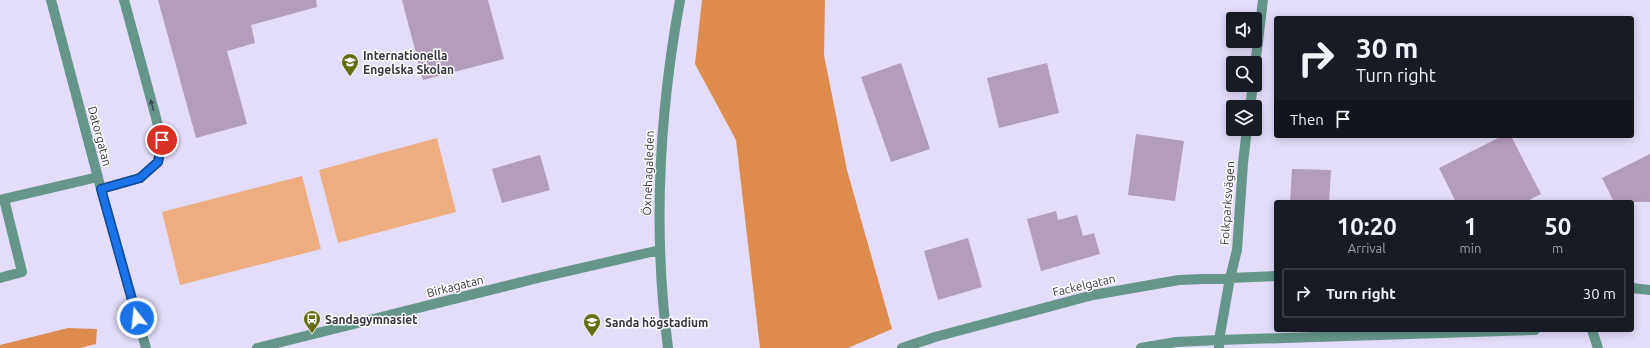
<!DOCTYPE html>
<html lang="en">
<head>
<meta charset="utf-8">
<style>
	body { margin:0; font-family:Ubuntu,sans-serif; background:#242831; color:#f1f3f6; height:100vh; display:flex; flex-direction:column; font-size:15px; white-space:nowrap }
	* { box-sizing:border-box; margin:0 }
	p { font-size:13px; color:#9ea1a6 }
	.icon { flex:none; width:22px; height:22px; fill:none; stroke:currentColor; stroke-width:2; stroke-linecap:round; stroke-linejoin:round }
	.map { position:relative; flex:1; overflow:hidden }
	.sheet { position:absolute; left:1274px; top:200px; width:360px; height:132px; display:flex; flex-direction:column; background:#171b24; border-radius:4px; box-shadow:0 2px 10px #0003 }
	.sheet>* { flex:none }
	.guide { position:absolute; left:1274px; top:16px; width:360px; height:122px; border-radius:4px; box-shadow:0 2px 10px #0003; background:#171b24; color:#f1f3f6; overflow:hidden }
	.fabs { position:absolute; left:1226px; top:12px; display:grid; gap:8px }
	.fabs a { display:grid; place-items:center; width:36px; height:36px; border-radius:4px; background:#171b24; box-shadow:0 2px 10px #0003; font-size:20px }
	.pin { position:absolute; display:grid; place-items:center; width:34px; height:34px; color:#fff; margin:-17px; border:2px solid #fff; border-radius:50%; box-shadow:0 1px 4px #0007 }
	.me { position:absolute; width:44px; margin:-22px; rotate:344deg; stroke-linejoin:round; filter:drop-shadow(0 0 3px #0008) }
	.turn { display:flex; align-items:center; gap:14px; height:84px; padding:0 16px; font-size:18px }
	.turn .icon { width:52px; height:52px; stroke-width:2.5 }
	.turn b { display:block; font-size:28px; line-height:34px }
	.then { display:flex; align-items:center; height:38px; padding:0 16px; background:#0003; gap:8px; font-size:15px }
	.eta { display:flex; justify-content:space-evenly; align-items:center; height:68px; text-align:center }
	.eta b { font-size:24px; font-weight:600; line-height:28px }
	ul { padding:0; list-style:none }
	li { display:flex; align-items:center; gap:12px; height:50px; margin:0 8px 6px; padding:0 8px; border:2px solid #363941; border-radius:4px }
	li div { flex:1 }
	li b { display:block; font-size:15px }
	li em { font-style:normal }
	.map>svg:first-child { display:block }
</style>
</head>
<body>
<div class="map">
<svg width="1650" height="348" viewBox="0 0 1650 348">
	<rect width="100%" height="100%" fill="#e3dcfb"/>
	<path fill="#eead81" d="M437 138 456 212 338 243 319 170Z
		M302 176 321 249 180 285 162 212Z"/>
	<path fill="#de8b4e" d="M702 0H825L824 55 847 170 892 329 848 348H760L736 140 695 64Z
		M68 328 97 329 96 344 80 348H0V345Z"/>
	<path fill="#b39dbe" d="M158 0H316L317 7 251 25 255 43 227 51 247 124 196 138Z
		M402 0H488L504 59 423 80Z
		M901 63 930 149 891 162 861 77Z
		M1047 63 1059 113 999 128 987 78Z
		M1136 134 1184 141 1175 201 1128 195Z
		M1502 136H1511L1541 194 1525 202H1456L1439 168Z
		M1650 154V202H1614L1602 178Z
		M540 155 550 190 502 203 492 169Z
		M1292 169 1331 170 1329 202H1290Z
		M1056 211 1058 220 1077 215 1083 236 1094 233 1100 254 1041 271 1027 219Z
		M968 238 982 287 938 300 924 251Z"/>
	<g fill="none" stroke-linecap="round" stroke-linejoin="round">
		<path stroke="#659689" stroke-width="10" d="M51 0 101 189 146 348
			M1255 66 1263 0
			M1250 107 1253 85
			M101 189 140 178 158 162 162 140 124 0
			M0 200 98 177
			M0 278 22 272 4 199
			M1632 288 1650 290
			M1592 330 1598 348
			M257 348 538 278 660 250
			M668 348C653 233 659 114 680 0
			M902 348 935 337 1093 295 1179 280 1276 276
			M1141 348 1176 342 1219 340 1535 330
			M1219 348V340L1230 278 1237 250 1243 163 1247 129"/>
	</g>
	<defs><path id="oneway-solid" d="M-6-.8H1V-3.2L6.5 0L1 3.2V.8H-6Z"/></defs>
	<use fill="#424c54" href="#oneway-solid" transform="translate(152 105) rotate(-105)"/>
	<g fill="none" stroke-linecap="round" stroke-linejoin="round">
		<defs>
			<path id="route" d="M137 318 101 189 140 178 158 162 162 140"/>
		</defs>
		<use href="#route" stroke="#114b97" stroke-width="10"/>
		<use href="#route" stroke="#1a73e8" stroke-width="7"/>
	</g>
	<defs>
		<symbol id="school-pin" viewBox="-11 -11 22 30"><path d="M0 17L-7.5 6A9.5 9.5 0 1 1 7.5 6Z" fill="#646d13" stroke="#fff"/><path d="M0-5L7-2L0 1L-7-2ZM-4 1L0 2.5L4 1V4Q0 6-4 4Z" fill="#fff"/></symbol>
		<symbol id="bus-pin" viewBox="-11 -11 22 30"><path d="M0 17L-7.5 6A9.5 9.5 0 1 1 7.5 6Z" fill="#646d13" stroke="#fff"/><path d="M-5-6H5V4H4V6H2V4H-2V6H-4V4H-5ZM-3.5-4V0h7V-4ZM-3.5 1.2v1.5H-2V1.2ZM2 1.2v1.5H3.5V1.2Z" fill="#fff"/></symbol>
	</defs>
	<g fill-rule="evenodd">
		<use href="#school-pin" x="340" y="52" width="20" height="27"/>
		<use href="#bus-pin" x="302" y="309" width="20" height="27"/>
		<use href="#school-pin" x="582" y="312" width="20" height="27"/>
	</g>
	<g text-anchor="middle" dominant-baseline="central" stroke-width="3" stroke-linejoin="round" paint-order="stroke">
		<g font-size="12" font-weight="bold" fill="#373442" stroke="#fff" text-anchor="start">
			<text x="363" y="55">Internationella<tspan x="363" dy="14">Engelska Skolan</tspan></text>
			<text x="325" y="319">Sandagymnasiet</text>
			<text x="605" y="322">Sanda högstadium</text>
		</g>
		<g font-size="12" fill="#373442" stroke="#fff">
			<text transform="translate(100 136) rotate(75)">Datorgatan</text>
			<text transform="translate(648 173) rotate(-88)">Öxnehagaleden</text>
			<text transform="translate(1227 203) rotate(-86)">Folkparksvägen</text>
			<text transform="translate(1084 285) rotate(-13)">Fackelgatan</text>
			<text transform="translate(455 286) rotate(-14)">Birkagatan</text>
		</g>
	</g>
</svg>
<div class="fabs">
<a><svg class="icon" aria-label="sound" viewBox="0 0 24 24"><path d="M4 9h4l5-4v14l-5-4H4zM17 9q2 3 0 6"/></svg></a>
<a><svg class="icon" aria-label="search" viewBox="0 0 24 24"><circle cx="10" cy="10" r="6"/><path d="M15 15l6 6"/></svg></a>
<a><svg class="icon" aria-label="layers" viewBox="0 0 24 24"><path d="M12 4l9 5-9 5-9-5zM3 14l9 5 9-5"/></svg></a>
</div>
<div class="pin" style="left:162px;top:140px;background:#d93025"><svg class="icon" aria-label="arrive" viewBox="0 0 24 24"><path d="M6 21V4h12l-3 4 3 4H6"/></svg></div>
<svg class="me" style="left:137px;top:318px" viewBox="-20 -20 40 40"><circle r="17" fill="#1a73e8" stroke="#fff" stroke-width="3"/><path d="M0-11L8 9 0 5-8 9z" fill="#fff"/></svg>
<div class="guide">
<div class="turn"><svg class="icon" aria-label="right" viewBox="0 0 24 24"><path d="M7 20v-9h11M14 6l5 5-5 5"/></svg><div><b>30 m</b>Turn right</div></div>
<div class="then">Then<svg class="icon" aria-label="arrive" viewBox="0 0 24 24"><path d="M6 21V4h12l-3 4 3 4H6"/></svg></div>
</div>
<section class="sheet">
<div class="eta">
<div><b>10:20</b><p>Arrival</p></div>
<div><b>1</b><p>min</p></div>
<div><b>50</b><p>m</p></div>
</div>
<ul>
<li><svg class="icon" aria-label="right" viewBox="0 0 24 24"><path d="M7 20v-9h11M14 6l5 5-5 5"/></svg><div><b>Turn right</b></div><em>30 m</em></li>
</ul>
</section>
</div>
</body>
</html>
